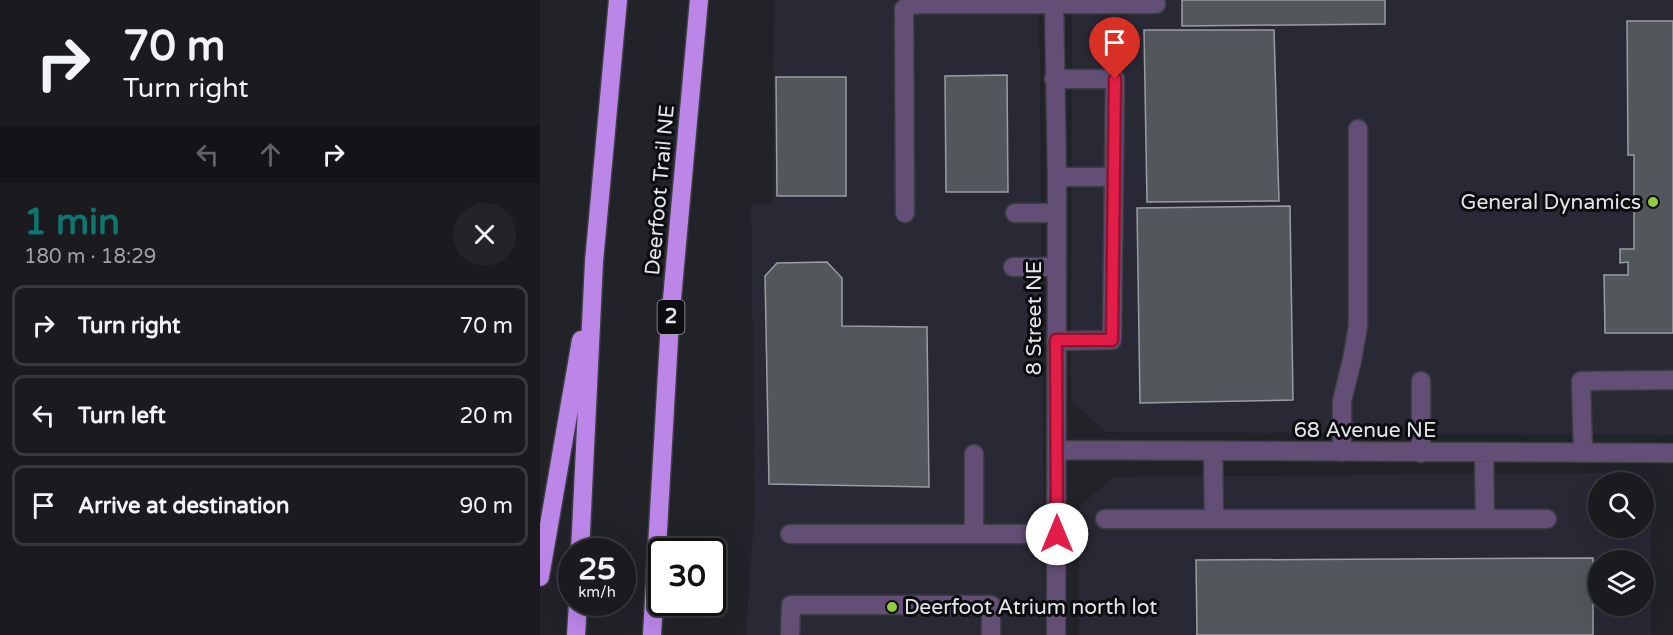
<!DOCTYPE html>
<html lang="en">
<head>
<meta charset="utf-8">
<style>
	body { margin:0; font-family:"Varela Round",sans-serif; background:#232328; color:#f1f3f6; height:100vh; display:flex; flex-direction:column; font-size:22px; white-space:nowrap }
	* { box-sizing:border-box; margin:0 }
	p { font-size:20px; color:#9fa1a4 }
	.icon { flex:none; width:33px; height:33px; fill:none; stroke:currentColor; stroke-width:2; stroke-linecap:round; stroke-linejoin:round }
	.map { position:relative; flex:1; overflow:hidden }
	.drawer { display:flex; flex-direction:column; background:#1a1a1f; width:540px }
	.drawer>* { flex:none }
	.guide { background:#1a1a1f; color:#f1f3f6; overflow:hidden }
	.tools { position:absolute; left:1048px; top:472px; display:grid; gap:12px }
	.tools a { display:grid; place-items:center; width:66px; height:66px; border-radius:50%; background:#1a1a1f; box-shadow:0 6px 24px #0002,0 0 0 2px #38383d; font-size:30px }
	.speed { position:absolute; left:18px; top:538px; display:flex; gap:12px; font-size:30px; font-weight:700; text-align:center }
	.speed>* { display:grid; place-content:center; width:78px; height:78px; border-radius:50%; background:#1a1a1f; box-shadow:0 6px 24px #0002,0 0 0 2px #38383d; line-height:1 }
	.speed small { font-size:15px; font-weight:400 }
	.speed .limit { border:3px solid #111; border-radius:9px; background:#fff; color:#111 }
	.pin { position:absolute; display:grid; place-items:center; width:51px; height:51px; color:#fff; margin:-62px -26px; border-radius:50% 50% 50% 0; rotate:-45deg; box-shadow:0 0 6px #0007 }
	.pin .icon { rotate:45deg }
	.me { position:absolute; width:66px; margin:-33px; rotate:0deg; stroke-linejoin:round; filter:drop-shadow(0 0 4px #0008) }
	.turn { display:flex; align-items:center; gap:21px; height:126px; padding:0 24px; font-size:27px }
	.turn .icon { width:78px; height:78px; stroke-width:2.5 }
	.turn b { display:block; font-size:42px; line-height:51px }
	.lanes { display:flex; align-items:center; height:57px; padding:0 24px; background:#0003; justify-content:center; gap:30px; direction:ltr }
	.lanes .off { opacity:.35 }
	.round { display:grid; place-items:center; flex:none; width:63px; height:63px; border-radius:32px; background:#232328 }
	.head { display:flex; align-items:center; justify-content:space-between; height:102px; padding:0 24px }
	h1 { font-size:36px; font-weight:700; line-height:45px; color:#0f766e }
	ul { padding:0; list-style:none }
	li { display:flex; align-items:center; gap:18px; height:81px; margin:0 12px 9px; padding:0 12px; border:3px solid #38383d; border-radius:12px }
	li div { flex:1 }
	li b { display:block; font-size:22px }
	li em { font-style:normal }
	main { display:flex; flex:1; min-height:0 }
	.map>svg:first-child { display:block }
</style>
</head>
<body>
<main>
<section class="drawer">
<div class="guide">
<div class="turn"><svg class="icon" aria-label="right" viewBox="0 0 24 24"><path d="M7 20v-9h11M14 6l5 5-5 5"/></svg><div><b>70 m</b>Turn right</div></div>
<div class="lanes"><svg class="icon off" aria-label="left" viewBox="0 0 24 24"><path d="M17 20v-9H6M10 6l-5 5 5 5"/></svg><svg class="icon off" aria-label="ahead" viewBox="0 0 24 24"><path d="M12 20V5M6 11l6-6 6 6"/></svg><svg class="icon" aria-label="right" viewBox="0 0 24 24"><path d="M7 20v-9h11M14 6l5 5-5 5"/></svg></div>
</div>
<div class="head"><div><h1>1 min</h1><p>180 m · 18:29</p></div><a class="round"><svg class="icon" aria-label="close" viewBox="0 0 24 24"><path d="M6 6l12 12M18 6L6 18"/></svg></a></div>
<ul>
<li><svg class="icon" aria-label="right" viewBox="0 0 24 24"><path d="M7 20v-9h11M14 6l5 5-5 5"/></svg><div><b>Turn right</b></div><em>70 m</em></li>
<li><svg class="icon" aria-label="left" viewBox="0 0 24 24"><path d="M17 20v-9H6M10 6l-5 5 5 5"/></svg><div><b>Turn left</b></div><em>20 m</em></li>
<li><svg class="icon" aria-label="arrive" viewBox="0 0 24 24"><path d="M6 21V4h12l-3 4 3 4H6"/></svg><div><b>Arrive at destination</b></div><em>90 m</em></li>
</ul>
</section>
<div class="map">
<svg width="1133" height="635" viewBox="0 0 1133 635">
	<rect width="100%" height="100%" fill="#222329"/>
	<path fill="#282935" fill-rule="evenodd" d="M234 0H499L505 635H206L215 504 211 205 233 204Z
		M532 0H1133V435L566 432 531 401Z
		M1076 473 1083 483H1059V528H1104V512L1111 523V635H539V507L573 477ZM1059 561H1104V606H1059Z"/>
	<path fill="#52575c" stroke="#989da3" stroke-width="1.5" d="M642 0H845V24L642 26Z
		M1087 21H1133V333H1065L1064 275H1088V262L1080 263V249H1094V155H1088Z
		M604 30H734L739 201 607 202Z
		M467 75 468 192H406L405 76Z
		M236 77H306V196H237Z
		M750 206 753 400 600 403 597 208Z
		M287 262 302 278V326L387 327 389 487 229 484 225 276 237 263Z
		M1053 558V635H657L656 560Z"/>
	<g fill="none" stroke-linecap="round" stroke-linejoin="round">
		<defs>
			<path id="minor" d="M514 0 517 177 516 635
				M514 79H575L572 340 516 341
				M517 177H574
				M365 213 364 9 370 5 385 4H616
				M475 213H516
				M473 267H516
				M881 381V453
				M517 450 1133 453
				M673 451 674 519
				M802 452V401L812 360 818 326V129
				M944 453 945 519
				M1043 453 1041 381 1133 380
				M434 454V534
				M565 519H1007
				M250 534H517
				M250 635 251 605H451V635"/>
			<path id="highway" d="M40 552 54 262 78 0
				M0 577 41 340
				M36 635 38 603
				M112 635 130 321 159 0"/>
		</defs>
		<use href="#minor" stroke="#3d3e44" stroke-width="21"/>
		<use href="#highway" stroke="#3d3e44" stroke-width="21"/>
		<use href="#minor" stroke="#634e75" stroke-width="18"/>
		<use href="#highway" stroke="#bb86e8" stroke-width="18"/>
	</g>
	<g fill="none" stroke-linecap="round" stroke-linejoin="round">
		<defs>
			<path id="route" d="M517 534 516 340H572L575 79"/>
		</defs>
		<use href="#route" stroke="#92132f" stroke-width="15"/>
		<use href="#route" stroke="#e11d48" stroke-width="10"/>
	</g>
	<g fill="#92cd3e" stroke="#0c0d0f" stroke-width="2">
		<circle cx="1113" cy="202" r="6"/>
		<circle cx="352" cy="607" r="6"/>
	</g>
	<g text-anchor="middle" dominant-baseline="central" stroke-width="6" stroke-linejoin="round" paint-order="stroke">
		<rect fill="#0c0d0f" stroke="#a3a4a8" stroke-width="1.5" x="117.5" y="300" width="27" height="34" rx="4.5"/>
		<g font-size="20" font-weight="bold" fill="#e4e5e9">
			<text x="131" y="317">2</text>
		</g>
		<g font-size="21" fill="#e4e5e9" stroke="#0c0d0f">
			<text transform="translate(120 190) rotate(-85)">Deerfoot Trail NE</text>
			<text transform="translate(494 318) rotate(-90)">8 Street NE</text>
			<text x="825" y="430">68 Avenue NE</text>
		</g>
		<g font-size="21" fill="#e4e5e9" stroke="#0c0d0f" text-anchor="end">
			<text x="1101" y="202">General Dynamics</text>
			<text x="364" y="607" text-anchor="start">Deerfoot Atrium north lot</text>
		</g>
	</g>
</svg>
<div class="tools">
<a><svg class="icon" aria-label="search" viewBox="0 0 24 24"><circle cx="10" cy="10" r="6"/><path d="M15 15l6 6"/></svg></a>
<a><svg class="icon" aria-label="layers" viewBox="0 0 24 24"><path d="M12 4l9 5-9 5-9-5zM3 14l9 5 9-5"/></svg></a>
</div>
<div class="speed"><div>25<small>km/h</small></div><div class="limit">30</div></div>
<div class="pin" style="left:575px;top:79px;background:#d93025"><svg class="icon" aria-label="arrive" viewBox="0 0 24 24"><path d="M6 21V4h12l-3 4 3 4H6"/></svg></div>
<svg class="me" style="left:517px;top:534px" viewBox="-20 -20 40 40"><circle r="19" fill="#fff"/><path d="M0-13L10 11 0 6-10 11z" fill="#e11d48"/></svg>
</div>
</main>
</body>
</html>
